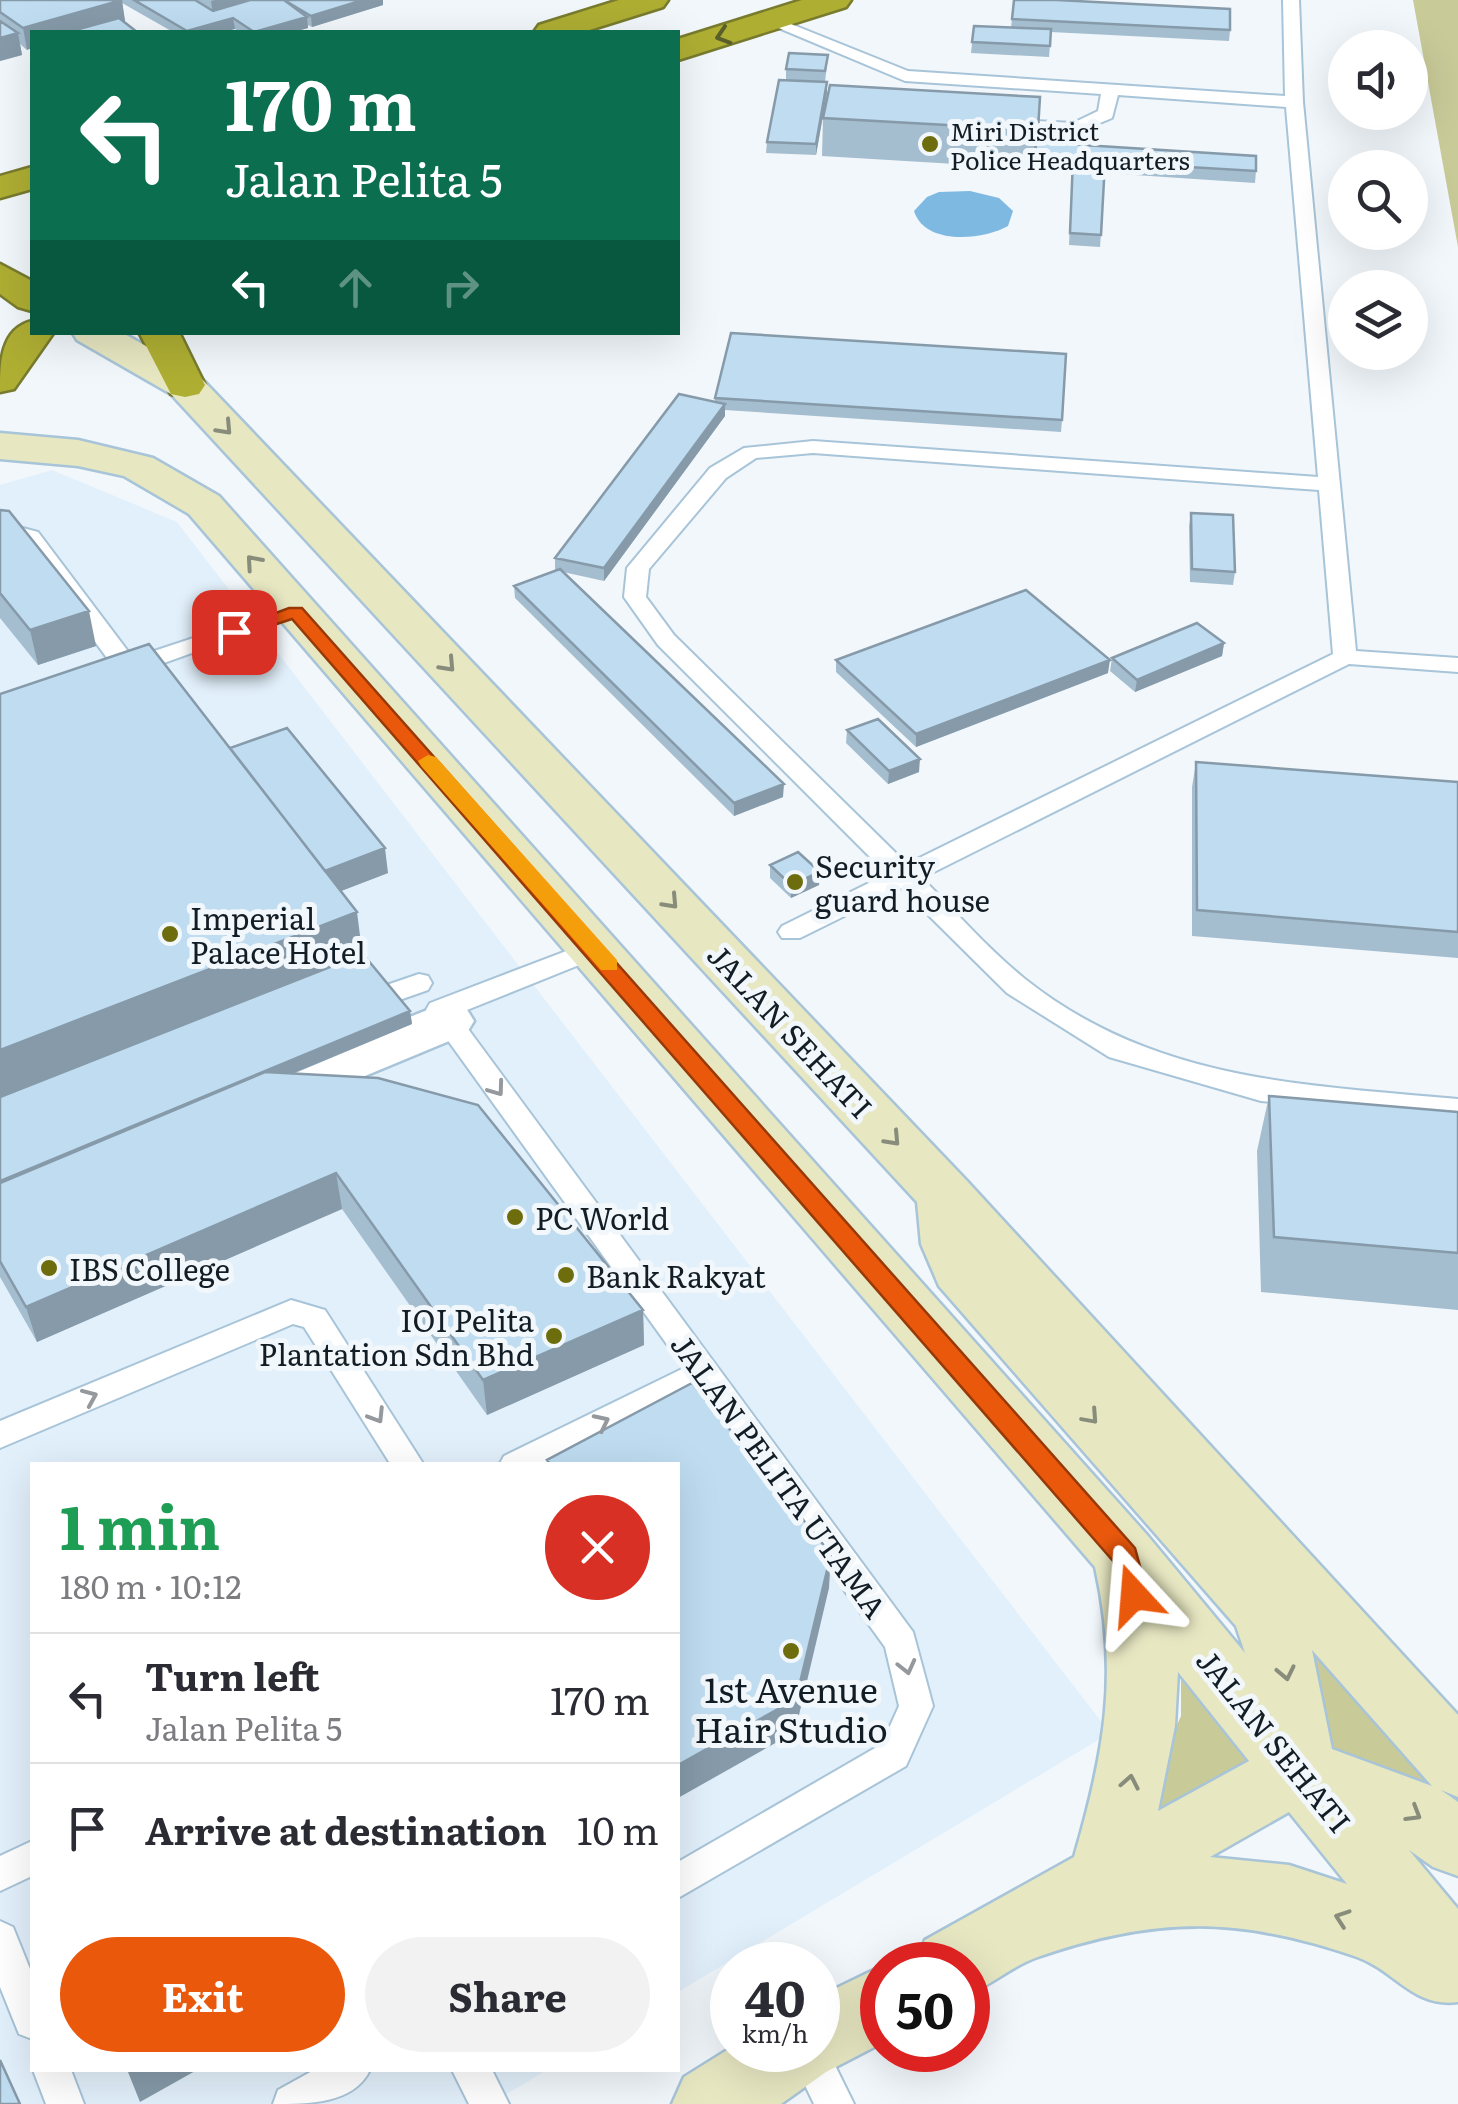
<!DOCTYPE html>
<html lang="en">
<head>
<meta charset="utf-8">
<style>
	body { margin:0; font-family:Literata,serif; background:#f2f2f3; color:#2b2b33; height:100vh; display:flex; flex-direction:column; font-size:38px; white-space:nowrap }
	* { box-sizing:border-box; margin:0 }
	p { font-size:32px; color:#7c7c81 }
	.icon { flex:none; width:55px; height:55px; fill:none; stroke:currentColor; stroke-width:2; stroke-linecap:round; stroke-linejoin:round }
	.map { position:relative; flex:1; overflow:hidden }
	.sheet { position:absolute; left:30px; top:1462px; width:650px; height:610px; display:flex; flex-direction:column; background:#fff; border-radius:0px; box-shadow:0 10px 40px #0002 }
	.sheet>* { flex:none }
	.guide { position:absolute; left:30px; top:30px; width:650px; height:305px; border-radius:0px; box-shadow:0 10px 40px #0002; background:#0b6e4f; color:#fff; overflow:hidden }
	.tools { position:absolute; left:1328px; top:30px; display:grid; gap:20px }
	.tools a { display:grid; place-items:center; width:100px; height:100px; border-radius:50%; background:#fff; box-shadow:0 10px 40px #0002; font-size:50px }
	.speed { position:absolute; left:710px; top:1942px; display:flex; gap:20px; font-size:50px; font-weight:700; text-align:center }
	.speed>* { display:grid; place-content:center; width:130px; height:130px; border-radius:50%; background:#fff; box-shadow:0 10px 40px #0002; line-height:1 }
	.speed small { font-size:25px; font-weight:400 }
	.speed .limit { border:15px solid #d22; background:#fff; color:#111 }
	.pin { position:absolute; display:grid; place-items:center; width:85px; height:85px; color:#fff; margin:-42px; border-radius:20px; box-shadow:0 5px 15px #0006 }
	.me { position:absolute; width:110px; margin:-55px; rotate:341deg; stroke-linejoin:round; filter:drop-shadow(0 0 8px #0008) }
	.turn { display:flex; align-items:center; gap:35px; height:210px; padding:0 30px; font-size:45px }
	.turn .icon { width:130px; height:130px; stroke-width:2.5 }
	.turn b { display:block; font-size:70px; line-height:85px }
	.lanes { display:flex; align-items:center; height:95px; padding:0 30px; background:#0003; justify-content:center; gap:50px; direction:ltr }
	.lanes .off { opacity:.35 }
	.round { display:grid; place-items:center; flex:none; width:105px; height:105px; border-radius:52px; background:#f2f2f3 }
	.overview { display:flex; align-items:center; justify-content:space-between; height:170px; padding:0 30px }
	h1 { font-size:60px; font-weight:700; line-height:75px; color:#1e9e55 }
	.primary-button { display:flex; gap:20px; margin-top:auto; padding:20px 30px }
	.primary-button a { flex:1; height:115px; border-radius:60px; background:#ea580c; color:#fff; font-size:40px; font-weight:700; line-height:115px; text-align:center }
	.primary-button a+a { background:#f2f2f3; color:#2b2b33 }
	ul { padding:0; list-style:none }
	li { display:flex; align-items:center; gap:30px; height:130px; padding:0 30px; border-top:2px solid #e1e1e2 }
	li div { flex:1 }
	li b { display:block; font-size:38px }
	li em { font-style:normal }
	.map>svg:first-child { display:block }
</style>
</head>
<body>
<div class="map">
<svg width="1458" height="2104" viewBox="0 0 1458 2104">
	<rect width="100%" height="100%" fill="#f1f7fb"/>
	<path fill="#e2f0fb" d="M52 470 177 522 1110 1733 678 1992V1465H32V2070H547L490 2104H0V485Z"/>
	<path fill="#c8ca98" d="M1413 0H1458V247Z
		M1292 1627 1429 1772 1420 1790 1327 1748Z
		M1181 1660 1260 1754 1123 1845 1181 1716Z"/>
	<path fill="#7eb9e2" d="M970 191 999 198 1013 211 1008 226C983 240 925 246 914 211L927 197 939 192Z"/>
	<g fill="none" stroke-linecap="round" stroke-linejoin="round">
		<defs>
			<path id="lane" d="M1283 0H1299L1303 102 1356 651 1458 658V672L1349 664 922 878C955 911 988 949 1025 979 1153 1081 1303 1085 1458 1099V1119L1261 1101 1109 1057 1007 993 901 888 800 938H782L778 932 782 926 887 874 658 645 624 597 627 568 710 468 744 448 813 441 1318 477 1286 107 1118 95 1112 118 1076 133 1002 128 996 127V119L1073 123 1098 111 1101 94 905 81 762 21 776 18 908 71 1285 96ZM813 453 1319 490 1333 654 907 864 674 635 646 597 649 569 726 478 756 458Z
				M0 522 38 532 133 658 287 607 295 605 306 612 136 673H118L22 542 0 536Z
				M595 940 608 949 604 955 457 1014 913 1632 933 1706 906 1766 678 1898V1862L882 1744 899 1706 885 1647 699 1389 545 1465H499L504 1456 684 1368 426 1010 430 1003Z
				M419 974 428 976 432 983 428 990 388 1004 375 995 378 988Z
				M291 1300 325 1310 424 1465H391L304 1327 293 1324 0 1448V1421Z
				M32 1841V1876L0 1891V1856Z
				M0 1921 13 1927 32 1974V2039L19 2034 0 1987Z
				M818 2036 821 2037 854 2104H814L788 2050H818Z
				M33 2070H71L84 2104H46Z
				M314 2070H370C354 2104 308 2104 273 2104L278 2090Z
				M452 2070H492L509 2104H469Z"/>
			<path id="street" d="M447 1002 466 1008 474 1021 466 1034 247 1125 227 1119 219 1105 227 1091Z"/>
			<path id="secondary" d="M72 332H121L199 376 967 1181 1458 1715V1797L1441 1790 1458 1802V1876L1433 1867 1409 1850 1458 1909V2002C1413 2008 1396 1971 1357 1957 1239 1916 1154 1916 1035 1958 1011 1967 991 1985 968 1994V1965H914L925 1940 1074 1857C1104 1754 1119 1674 1095 1567L189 514 124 476 78 466 0 459V433L78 440 153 458 219 496 1148 1536 1245 1653 1236 1626 939 1286 921 1244 917 1202 171 394 77 340ZM1312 1650 1432 1786 1332 1749ZM1178 1672 1249 1761 1158 1811 1175 1726ZM1289 1812 1347 1884 1289 1865 1210 1857Z
				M882 1966V2043L826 2072 781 2104H672L684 2077 732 2047 818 2050V1997Z"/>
			<path id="highway" d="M619 0H668L663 7 583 32H534L539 25Z
				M802 0H851L846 7 678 60V39Z
				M32 167V189L0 198V176Z
				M0 264 32 281V311L18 307 0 294Z
				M32 321V332H54L14 389 0 392C0 364 0 329 32 321Z
				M139 332H179L205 385 199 394 185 397 171 394Z"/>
		</defs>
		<use href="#lane" stroke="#a8c4d8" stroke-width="4"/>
		<use href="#street" stroke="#a8c4d8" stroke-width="5"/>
		<use href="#secondary" stroke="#a8c4d8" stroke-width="5"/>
		<use href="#highway" stroke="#787b2e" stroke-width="5"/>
		<use href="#lane" fill="#fff" fill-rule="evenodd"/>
		<use href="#street" fill="#fff" fill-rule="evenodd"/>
		<use href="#secondary" fill="#e7e7c2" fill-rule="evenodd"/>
		<use href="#highway" fill="#aeae33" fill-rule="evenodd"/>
	</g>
	<path fill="#a4bdcf" d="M0 0H383V5L312 27 308 25V28L293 32H240L235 29 222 32H173L122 3 125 21 32 32 27 50 20 44 22 55 0 61Z
		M1012 19 1230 30 1229 41 1051 32 1049 57 971 53 974 26 1011 28Z
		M828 55 825 82 786 80V69Z
		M827 82V93L816 155 766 153 767 142Z
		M1040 97 1036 142 1256 171 1255 183 1105 173 1100 247 1069 245 1072 171 822 156 823 118Z
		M715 398 1062 420 1061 432 725 410V416L604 581 563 572 783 797 734 816 515 598 514 586 557 571 555 570V558L715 402Z
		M0 510 96 646 38 665 0 618Z
		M1191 513 1235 572 1233 585 1190 582 1189 526Z
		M1224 643 1222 656 1135 692 1110 671 1112 658Z
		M836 660 1108 673 916 747 836 672Z
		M0 694 230 748 388 873 341 891 363 954 410 1011 412 1024 293 1074 643 1310 644 1345 487 1415 342 1209 37 1342 0 1277Z
		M847 730 919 772 888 784 846 743Z
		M1196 762 1458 782V958L1192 936V787Z
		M770 865 820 872 819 885 791 898 770 878Z
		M1269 1096 1458 1112V1310L1261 1292 1257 1151Z"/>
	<path fill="#869aa9" d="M122 0 125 21 86 32H32V48L27 50 23 28Z
		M215 0H271L214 22 211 1Z
		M363 0H383V5L312 27 311 16Z
		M307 17 308 28 293 32H254Z
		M233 18 235 29 222 32H187V31Z
		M18 33 22 55 0 61V38Z
		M827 82V93L816 155V144Z
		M725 404V416L604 581V568Z
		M89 611 96 646 38 665 30 630Z
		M1224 643 1222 656 1135 692 1137 680Z
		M1110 660 1108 673 916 747V734Z
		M920 759 919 772 888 784 889 771Z
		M784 784 783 797 734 816V803Z
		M385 848 388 873 315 901 311 876Z
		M820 872 819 885 791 898V885Z
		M357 912 364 967 0 1111V1050Z
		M410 1011 412 1024 0 1195V1181Z
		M336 1173 342 1209 37 1342 26 1307Z
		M643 1310 644 1345 487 1415 483 1380Z
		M831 1554 829 1588 795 1732 678 1798V1765Z
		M132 2070H197L140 2102 128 2072Z"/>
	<path fill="#bfdcf1" stroke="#869aa9" stroke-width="2.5" d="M0 0H122L23 28 0 12Z
		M134 0H195L213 11 250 0H284L307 17 254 32 233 18 187 31Z
		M284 0H363L311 16Z
		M1014 0H1057L1230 9V30L1012 19Z
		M119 18 137 32H68Z
		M0 21 18 33 0 38Z
		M974 26 1051 29 1050 46 972 42Z
		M789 53 828 55 825 71 786 69Z
		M779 80 827 82 816 144 767 142Z
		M830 85 1040 97 1038 130 823 118Z
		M1036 142 1256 156V171L1105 162 1101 235 1070 233 1073 159 1035 157Z
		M731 333 1066 354 1062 420 715 398Z
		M679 394 725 404 604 568 555 558Z
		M0 510 9 511 89 611 30 630 0 593Z
		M1191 513 1233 515 1235 572 1192 569Z
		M560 569 784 784 734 803 514 586Z
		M1026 590 1110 660 916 734 836 660Z
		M1197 623 1224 643 1137 680 1112 658Z
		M149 644 357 912 0 1050V694Z
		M878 719 920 759 889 771 847 730Z
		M287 728 385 848 325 871 230 748Z
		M1196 762 1458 782V932L1197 910Z
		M798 852 820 872 791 885 770 865Z
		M363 954 410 1011 0 1181V1097Z
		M265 1072 378 1078 478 1105 643 1310 483 1380 336 1173 26 1307 0 1261V1183Z
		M1269 1096 1458 1112V1253L1274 1237Z
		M692 1383 831 1554 796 1699 678 1765V1465H551L547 1460Z
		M0 2060 20 2104H0Z"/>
	<defs><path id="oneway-chevron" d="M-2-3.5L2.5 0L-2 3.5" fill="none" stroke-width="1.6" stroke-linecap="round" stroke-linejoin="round" transform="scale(2.5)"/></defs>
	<use stroke="#595e2b" href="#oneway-chevron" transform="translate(723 36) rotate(162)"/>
	<g stroke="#888c7b">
		<use href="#oneway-chevron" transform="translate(225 428) rotate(47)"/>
		<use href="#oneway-chevron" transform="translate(253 562) rotate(-131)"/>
		<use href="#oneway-chevron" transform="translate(448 665) rotate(47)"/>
		<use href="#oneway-chevron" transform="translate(671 902) rotate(47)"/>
		<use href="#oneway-chevron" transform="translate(893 1139) rotate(47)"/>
		<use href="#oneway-chevron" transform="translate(1091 1417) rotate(48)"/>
		<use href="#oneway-chevron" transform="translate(1286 1673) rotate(78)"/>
		<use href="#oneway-chevron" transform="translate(1130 1782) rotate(-79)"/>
		<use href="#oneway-chevron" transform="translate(1414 1814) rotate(31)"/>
		<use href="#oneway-chevron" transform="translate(1342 1918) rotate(-161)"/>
	</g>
	<g stroke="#95999d">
		<use href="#oneway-chevron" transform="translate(497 1089) rotate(54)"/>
		<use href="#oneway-chevron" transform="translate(90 1397) rotate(-23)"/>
		<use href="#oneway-chevron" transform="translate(377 1416) rotate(58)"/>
		<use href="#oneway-chevron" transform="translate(602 1422) rotate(-26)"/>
		<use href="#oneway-chevron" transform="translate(907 1667) rotate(76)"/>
	</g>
	<path fill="#ea580c" stroke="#983908" stroke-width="2.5" d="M289 608H302L1135 1548 1148 1595 1143 1603H1124L1113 1561 292 619 234 638 225 632Z"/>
	<path fill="#f59e0b" d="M428 755 436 757 617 960V970H601L421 766 418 761Z"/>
	<g fill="#6d6d0d" stroke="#f1f7fb" stroke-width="4">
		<circle cx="930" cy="144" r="10"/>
		<circle cx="795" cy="882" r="10"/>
		<circle cx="170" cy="934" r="10"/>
		<circle cx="515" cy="1217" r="10"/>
		<circle cx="49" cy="1268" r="10"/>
		<circle cx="566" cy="1275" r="10"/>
		<circle cx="554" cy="1336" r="10"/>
		<circle cx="791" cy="1651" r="10"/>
	</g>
	<g text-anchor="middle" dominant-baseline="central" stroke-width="10" stroke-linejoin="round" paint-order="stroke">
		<g font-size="25" fill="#131d25" stroke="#f1f7fb" text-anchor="start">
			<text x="950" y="130">Miri District<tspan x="950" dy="29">Police Headquarters</tspan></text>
		</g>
		<g font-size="30" fill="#131d25" stroke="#f1f7fb" text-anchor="start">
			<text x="815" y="865">Security<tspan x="815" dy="34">guard house</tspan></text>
			<text x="190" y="917">Imperial<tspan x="190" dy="34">Palace Hotel</tspan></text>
			<text x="535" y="1217">PC World</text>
			<text x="69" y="1268">IBS College</text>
			<text x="586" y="1275">Bank Rakyat</text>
			<text x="534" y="1319" text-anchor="end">IOI Pelita<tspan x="534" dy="34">Plantation Sdn Bhd</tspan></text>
		</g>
		<g font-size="30" fill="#131d25" stroke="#f1f7fb">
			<text transform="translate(791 1030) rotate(47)">JALAN SEHATI</text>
			<text transform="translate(780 1475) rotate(54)">JALAN PELITA UTAMA</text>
			<text transform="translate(1275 1740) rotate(51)">JALAN SEHATI</text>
		</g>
		<g font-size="35" fill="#131d25" stroke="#f1f7fb">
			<text x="791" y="1688">1st Avenue<tspan x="791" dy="40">Hair Studio</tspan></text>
		</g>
	</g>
</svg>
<div class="tools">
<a><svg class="icon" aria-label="sound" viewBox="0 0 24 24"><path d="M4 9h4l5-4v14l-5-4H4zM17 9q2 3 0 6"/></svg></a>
<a><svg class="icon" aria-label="search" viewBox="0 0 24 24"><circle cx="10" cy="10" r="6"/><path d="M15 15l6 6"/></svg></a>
<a><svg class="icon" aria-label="layers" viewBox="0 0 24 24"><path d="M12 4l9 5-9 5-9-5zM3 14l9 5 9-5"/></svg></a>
</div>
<div class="speed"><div>40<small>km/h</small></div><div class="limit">50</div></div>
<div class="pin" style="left:234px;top:632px;background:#d93025"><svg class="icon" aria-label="arrive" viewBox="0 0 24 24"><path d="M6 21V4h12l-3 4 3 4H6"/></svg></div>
<svg class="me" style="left:1134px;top:1595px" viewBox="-20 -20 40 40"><path d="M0-17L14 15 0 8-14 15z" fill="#ea580c" stroke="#fff" stroke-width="4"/></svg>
<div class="guide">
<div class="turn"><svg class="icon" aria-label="left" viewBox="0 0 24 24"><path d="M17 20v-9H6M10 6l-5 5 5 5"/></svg><div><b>170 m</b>Jalan Pelita 5</div></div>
<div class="lanes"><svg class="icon" aria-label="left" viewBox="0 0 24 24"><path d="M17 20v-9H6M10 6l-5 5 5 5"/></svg><svg class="icon off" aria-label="ahead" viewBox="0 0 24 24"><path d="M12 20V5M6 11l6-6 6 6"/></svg><svg class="icon off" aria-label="right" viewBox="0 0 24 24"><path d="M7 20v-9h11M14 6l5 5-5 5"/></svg></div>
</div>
<section class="sheet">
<div class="overview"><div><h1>1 min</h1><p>180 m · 10:12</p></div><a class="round" style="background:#d93025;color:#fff"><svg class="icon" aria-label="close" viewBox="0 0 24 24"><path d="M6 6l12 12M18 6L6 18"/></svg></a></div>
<ul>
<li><svg class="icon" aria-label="left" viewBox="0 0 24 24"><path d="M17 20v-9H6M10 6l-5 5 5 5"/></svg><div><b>Turn left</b><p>Jalan Pelita 5</p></div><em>170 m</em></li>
<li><svg class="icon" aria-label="arrive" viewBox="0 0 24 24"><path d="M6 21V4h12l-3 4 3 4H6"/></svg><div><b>Arrive at destination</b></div><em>10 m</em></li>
</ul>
<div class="primary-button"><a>Exit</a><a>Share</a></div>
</section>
</div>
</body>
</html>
